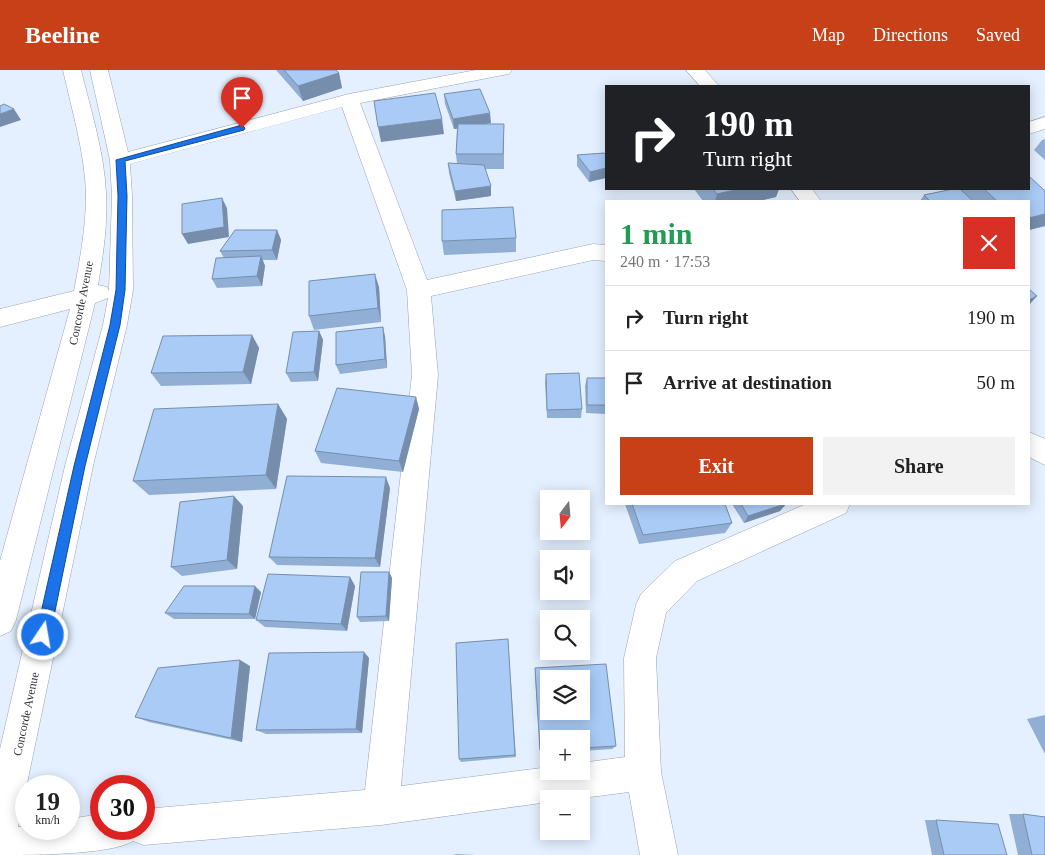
<!DOCTYPE html>
<html lang="en">
<head>
<meta charset="utf-8">
<style>
	body { margin:0; font-family:"Times New Roman",serif; background:#f2f2f2; color:#222; height:100vh; display:flex; flex-direction:column; font-size:19px; white-space:nowrap }
	* { box-sizing:border-box; margin:0 }
	p { font-size:16px; color:#767676 }
	.icon { flex:none; width:28px; height:28px; fill:none; stroke:currentColor; stroke-width:2; stroke-linecap:round; stroke-linejoin:round }
	.map { position:relative; flex:1; overflow:hidden }
	.sheet { position:absolute; left:605px; top:130px; width:425px; height:305px; display:flex; flex-direction:column; background:#fff; border-radius:0px; box-shadow:0 2px 12px #0003 }
	.sheet>* { flex:none }
	.banner { position:absolute; left:605px; top:15px; width:425px; height:105px; border-radius:0px; box-shadow:0 2px 12px #0003; background:#202124; color:#fff; overflow:hidden }
	.needle { width:32px; rotate:196deg }
	.tools { position:absolute; left:540px; top:420px; display:grid; gap:10px }
	.tools a { display:grid; place-items:center; width:50px; height:50px; border-radius:0px; background:#fff; box-shadow:0 2px 12px #0003; font-size:25px }
	.speed { position:absolute; left:15px; top:705px; display:flex; gap:10px; font-size:25px; font-weight:700; text-align:center }
	.speed>* { display:grid; place-content:center; width:65px; height:65px; border-radius:50%; background:#fff; box-shadow:0 2px 12px #0003; line-height:1 }
	.speed small { font-size:12px; font-weight:400 }
	.speed .limit { border:8px solid #d22; background:#fff; color:#111 }
	.pin { position:absolute; display:grid; place-items:center; width:42px; height:42px; color:#fff; margin:-51px -21px; border-radius:50% 50% 50% 0; rotate:-45deg; box-shadow:0 0 5px #0007 }
	.pin .icon { rotate:45deg }
	.me { position:absolute; width:55px; margin:-28px; rotate:12deg; stroke-linejoin:round; filter:drop-shadow(0 0 4px #0008) }
	.turn { display:flex; align-items:center; gap:18px; height:105px; padding:0 15px; font-size:22px }
	.turn .icon { width:65px; height:65px; stroke-width:2.5 }
	.turn b { display:block; font-size:35px; line-height:42px }
	.round { display:grid; place-items:center; flex:none; width:52px; height:52px; border-radius:0px; background:#f2f2f2 }
	.head { display:flex; align-items:center; justify-content:space-between; height:85px; padding:0 15px }
	h1 { font-size:30px; font-weight:700; line-height:38px; color:#1e9e55 }
	.action { display:flex; gap:10px; margin-top:auto; padding:10px 15px }
	.action a { flex:1; height:58px; border-radius:0px; background:#c84017; color:#fff; font-size:20px; font-weight:700; line-height:58px; text-align:center }
	.action a+a { background:#f2f2f2; color:#222 }
	ul { padding:0; list-style:none }
	li { display:flex; align-items:center; gap:15px; height:65px; padding:0 15px; border-top:1px solid #e0e0e0 }
	li div { flex:1 }
	li b { display:block; font-size:19px }
	li em { font-style:normal }
	header { display:flex; align-items:center; gap:30px; box-sizing:border-box; height:70px; padding:0 25px; background:#c84017; color:#fff }
	header strong { font-size:24px }
	nav { display:flex; gap:28px; margin-inline-start:auto; font-size:18px }
	.map>svg:first-child { display:block }
</style>
</head>
<body>
<header>
<strong>Beeline</strong>
<nav><a>Map</a><a>Directions</a><a>Saved</a></nav>
</header>
<div class="map">
<svg width="1045" height="785" viewBox="0 0 1045 785">
	<rect width="100%" height="100%" fill="#e4f0ff"/>
	<g fill="none" stroke-linecap="round" stroke-linejoin="round">
		<defs>
			<path id="street" d="M63 0H81C91 41 104 81 106 123 108 154 103 185 98 215L107 217 109 221 112 126 110 90 90 0H108L128 82 349 24 476 0H512L509 4 503 5 360 33 427 210 593 174 606 175V191L593 190 431 226 438 305 401 716 549 697V701H581V693L625 687 624 588 636 535 641 524 675 491 806 434H850L846 443 697 511 666 543 656 588 661 702 678 785H640L629 722 575 729H549V732L381 755 144 775 133 771C111 785 30 785 0 785V679L65 396 103 255 108 228 95 233 16 550 11 561 0 566V491L70 239 0 257V239L74 221C80 189 86 157 86 125 85 83 72 41 63 0ZM342 37 407 220 412 305 365 720 144 739V759H101V744L69 749V759H26V756L18 757 93 396 127 255 133 220 132 126 130 94Z
				M686 0H705L719 16H700Z
				M1045 47V59L1029 64V52Z
				M791 119H812L821 131H800Z
				M1029 362 1045 369V395L1029 387Z"/>
		</defs>
		<use href="#street" stroke="#98a3b2" stroke-width="1"/>
		<use href="#street" fill="#fff" fill-rule="evenodd"/>
	</g>
	<path fill="#91afd4" d="M276 0H336L339 3 342 18 303 31Z
		M444 24 491 53 484 54 504 69V99H485L491 126 456 131 449 103 448 93 457 94 456 84 457 59H454L445 34Z
		M1045 69V90L1034 80 1042 70Z
		M604 83 589 112 577 96V85Z
		M694 119H779L776 127 759 131H703Z
		M953 119H1029L1045 121V156L1029 160V131H920L924 125Z
		M277 160 281 170 277 190H263L265 196 262 216 217 218 212 209 224 188 220 181Z
		M516 168V182L444 185 442 171Z
		M379 217 381 252 314 260 309 246Z
		M319 261 323 270 318 311 291 312 286 303Z
		M252 265 259 278 251 314 161 316 151 303Z
		M385 266 387 298 340 304 336 295Z
		M546 304 582 339 581 348H547L545 312Z
		M587 308H606V344L586 343 585 316Z
		M416 327 419 339 403 402 321 393 315 381Z
		M278 334 287 349 276 419 149 425 133 411Z
		M390 418 380 497 277 495 269 487Z
		M625 434H725L732 453 725 463 639 474Z
		M732 434H786L780 441 744 453Z
		M243 436 237 499 182 506 171 497Z
		M389 502 392 508 389 551 360 552 357 547Z
		M350 507 355 516 347 561 265 557 256 550Z
		M261 522 255 549H174L165 543Z
		M508 569 516 687 461 692 459 689Z
		M364 582 369 588 362 663 266 664 256 660Z
		M250 596 242 672 149 652 135 647Z
		M535 598 616 676 612 679 581 681V669H549V682L540 683 535 604Z
		M1045 645V684L1027 649Z
		M1009 744H1023L1045 785H1018Z
		M925 750H936L1007 785H932Z
		M456 784 476 785H453Z"/>
	<path fill="#768eac" d="M339 3 342 18 303 31 298 16Z
		M14 39 21 50 0 57V44Z
		M490 43 491 53 454 59 453 49Z
		M442 49 444 64 381 72 378 57Z
		M606 98V108L589 112 590 102Z
		M491 116V126L456 131 455 121Z
		M739 119H779L776 127 759 131H715L717 124Z
		M222 128 227 138 229 167 188 174 182 164Z
		M1045 144V156L1029 160V148Z
		M277 160 281 170 277 190 272 180Z
		M261 186 265 196 262 216 257 206Z
		M375 204 379 217 381 252 378 238Z
		M1037 226 1029 235V230Z
		M383 257 385 266 387 298 385 289Z
		M319 261 323 270 318 311 314 302Z
		M252 265 259 278 251 314 243 302Z
		M416 327 419 339 403 402 399 391Z
		M278 334 287 349 276 419 266 405Z
		M386 407 390 418 380 497 375 488Z
		M234 426 243 436 237 499 227 490Z
		M786 434 780 441 744 453 748 446Z
		M389 502 392 508 389 551 386 546Z
		M350 507 355 516 347 561 341 554Z
		M255 516 261 522 255 549 249 544Z
		M364 582 369 588 362 663 356 659Z
		M240 590 250 596 242 672 231 668Z"/>
	<path fill="#a9cbf6" stroke="#768eac" fill-rule="evenodd" d="M284 0H336L339 3 298 16Z
		M480 19 490 43 453 49 444 24Z
		M435 23 442 49 378 57 374 31Z
		M4 34 14 39 0 44V36Z
		M458 54H504L503 84H456Z
		M604 83 606 85V98L590 102 577 85Z
		M448 93 484 95 491 116 455 121Z
		M1029 106 1045 121V144L1029 148V131H997L984 119H1029Z
		M713 119H739L717 124Z
		M953 119H960L973 131H930L924 125Z
		M222 128 224 157 182 164V134Z
		M513 137 516 168 442 171V140Z
		M235 160H277L272 180 220 181Z
		M261 186 257 206 212 209 216 188Z
		M375 204 378 238 309 246V211Z
		M1029 219 1037 226 1029 230Z
		M383 257 385 289 336 295V262Z
		M319 261 314 302 286 303 293 262Z
		M252 265 243 302 151 303 163 266Z
		M579 303 582 339 547 340 546 304Z
		M587 308H606V335H587Z
		M337 318 416 327 399 391 315 381Z
		M278 334 266 405 133 411 154 339Z
		M287 406 386 407 375 488 269 487Z
		M234 426 227 490 171 497 180 432Z
		M632 434H725L732 453 643 465Z
		M741 434H785L748 446Z
		M361 502H389L386 546 357 547Z
		M268 504 350 507 341 554 256 550Z
		M184 516H255L249 544 165 543Z
		M508 569 515 685 459 689 456 573Z
		M364 582 356 659 256 660 269 583Z
		M240 590 231 668 135 647 158 598Z
		M606 594 616 676 581 678V669H549V679L540 680 535 598ZM549 609H581V641H549Z
		M1023 744 1045 747V785H1032Z
		M936 750 998 754 1007 785H944Z"/>
	<path fill="#1a73e8" stroke="#114b97" d="M242 55 245 58 244 60 125 91 127 126 125 220 120 255 85 396 50 565 48 570 43 572 38 570 36 565 74 396 110 255 116 220 118 126 116 90Z"/>
	<g text-anchor="middle" dominant-baseline="central" stroke-width="4" stroke-linejoin="round" paint-order="stroke">
		<g font-size="12" fill="#2d3137" stroke="#fff">
			<text transform="translate(81 233) rotate(-79)">Concorde Avenue</text>
			<text transform="translate(26 644) rotate(-78)">Concorde Avenue</text>
		</g>
	</g>
</svg>
<div class="tools">
<a><svg class="needle" viewBox="-14 -14 28 28"><path d="M0-13l5 13h-10z" fill="#e53935"/><path d="M0 13l5-13h-10z" fill="#767676"/></svg></a>
<a><svg class="icon" aria-label="sound" viewBox="0 0 24 24"><path d="M4 9h4l5-4v14l-5-4H4zM17 9q2 3 0 6"/></svg></a>
<a><svg class="icon" aria-label="search" viewBox="0 0 24 24"><circle cx="10" cy="10" r="6"/><path d="M15 15l6 6"/></svg></a>
<a><svg class="icon" aria-label="layers" viewBox="0 0 24 24"><path d="M12 4l9 5-9 5-9-5zM3 14l9 5 9-5"/></svg></a>
<a>+</a>
<a>−</a>
</div>
<div class="speed"><div>19<small>km/h</small></div><div class="limit">30</div></div>
<div class="pin" style="left:242px;top:58px;background:#d93025"><svg class="icon" aria-label="arrive" viewBox="0 0 24 24"><path d="M6 21V4h12l-3 4 3 4H6"/></svg></div>
<svg class="me" style="left:43px;top:565px" viewBox="-20 -20 40 40"><circle r="17" fill="#1a73e8" stroke="#fff" stroke-width="3"/><path d="M0-11L8 9 0 5-8 9z" fill="#fff"/></svg>
<div class="banner">
<div class="turn"><svg class="icon" aria-label="right" viewBox="0 0 24 24"><path d="M7 20v-9h11M14 6l5 5-5 5"/></svg><div><b>190 m</b>Turn right</div></div>
</div>
<section class="sheet">
<div class="head"><div><h1>1 min</h1><p>240 m · 17:53</p></div><a class="round" style="background:#d93025;color:#fff"><svg class="icon" aria-label="close" viewBox="0 0 24 24"><path d="M6 6l12 12M18 6L6 18"/></svg></a></div>
<ul>
<li><svg class="icon" aria-label="right" viewBox="0 0 24 24"><path d="M7 20v-9h11M14 6l5 5-5 5"/></svg><div><b>Turn right</b></div><em>190 m</em></li>
<li><svg class="icon" aria-label="arrive" viewBox="0 0 24 24"><path d="M6 21V4h12l-3 4 3 4H6"/></svg><div><b>Arrive at destination</b></div><em>50 m</em></li>
</ul>
<div class="action"><a>Exit</a><a>Share</a></div>
</section>
</div>
</body>
</html>
